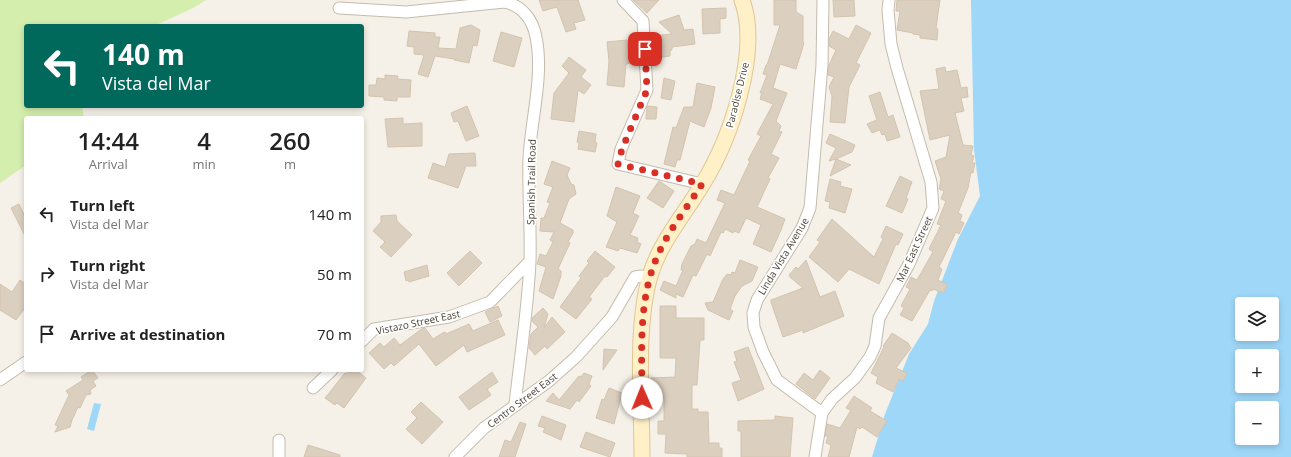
<!DOCTYPE html>
<html lang="en">
<head>
<meta charset="utf-8">
<style>
	body { margin:0; font-family:"Open Sans",sans-serif; background:#f6f6f6; color:#222; height:100vh; display:flex; flex-direction:column; font-size:15px; white-space:nowrap }
	* { box-sizing:border-box; margin:0 }
	p { font-size:13px; color:#767676 }
	.icon { flex:none; width:22px; height:22px; fill:none; stroke:currentColor; stroke-width:2; stroke-linecap:round; stroke-linejoin:round }
	.map { position:relative; flex:1; overflow:hidden }
	.panel { position:absolute; left:24px; top:116px; width:340px; height:256px; display:flex; flex-direction:column; background:#fff; border-radius:4px; box-shadow:0 2px 6px #0003 }
	.panel>* { flex:none }
	.top-card { position:absolute; left:24px; top:24px; width:340px; height:84px; border-radius:4px; box-shadow:0 2px 6px #0003; background:#00695c; color:#fff; overflow:hidden }
	.controls { position:absolute; left:1235px; top:297px; display:grid; gap:8px }
	.controls a { display:grid; place-items:center; width:44px; height:44px; border-radius:4px; background:#fff; box-shadow:0 2px 6px #0003; font-size:20px }
	.pin { position:absolute; display:grid; place-items:center; width:34px; height:34px; color:#fff; margin:-17px; border-radius:8px; box-shadow:0 2px 6px #0006 }
	.me { position:absolute; width:44px; margin:-22px; rotate:359deg; stroke-linejoin:round; filter:drop-shadow(0 0 3px #0008) }
	.turn { display:flex; align-items:center; gap:14px; height:84px; padding:0 12px; font-size:18px }
	.turn .icon { width:52px; height:52px; stroke-width:2.5 }
	.turn b { display:block; font-size:28px; line-height:34px }
	.eta { display:flex; justify-content:space-evenly; align-items:center; height:68px; text-align:center }
	.eta b { font-size:24px; font-weight:600; line-height:28px }
	ul { padding:0; list-style:none }
	li { display:flex; align-items:center; gap:12px; height:60px; padding:0 12px }
	li div { flex:1 }
	li b { display:block; font-size:15px }
	li em { font-style:normal }
	.map>svg:first-child { display:block }
</style>
</head>
<body>
<div class="map">
<svg width="1291" height="457" viewBox="0 0 1291 457">
	<rect width="100%" height="100%" fill="#f5f1e8"/>
	<path fill="#d3eead" d="M0 0H206L193 8 154 26H26V106H82L84 118H26V165L0 183Z"/>
	<path fill="#9fd7f8" fill-rule="evenodd" d="M971 0H1291V457H872L885 414 909 354 928 324 934 301 958 239 980 196 974 150ZM1242 304H1272V334H1242ZM1242 356H1272V386H1242ZM1242 408H1272V438H1242Z
		M94 403 101 404 94 431 87 429Z"/>
	<path fill="#dbcfbf" stroke="#d4c4ae" d="M539 0H578L585 20 574 23 576 29 566 32 557 7 543 11Z
		M633 0H659L647 13Z
		M774 0H796V12L803 16V42L804 43 796 69 780 64 773 88 787 93 776 121 781 126 779 131 782 132 771 154 779 158 768 178 770 179 757 207 785 219 781 230 771 252 753 244 761 225 746 218 739 233 734 231 733 233 725 229 723 233 721 232 710 256 707 254 696 276 693 275 683 297 676 294V298L660 290 664 281 676 286 683 270H681L682 264 691 246 695 244 697 239 706 243 725 203 717 200 721 190 734 195 750 161 748 160 761 136 757 134 773 104 760 99 762 93H760L767 75 763 74 766 65H767L780 25H774Z
		M833 0H854L855 16 834 17Z
		M897 0H940L936 28 938 29 937 40 920 38V35L913 34V33L897 30 900 11H896Z
		M726 8V18L720 19V33L703 34 702 9Z
		M679 15 684 30 693 29 695 44 672 47V50H670V56L656 58 653 36 672 34 659 22Z
		M471 25 480 30 477 46 473 45 469 63 454 60V59L435 56 428 77 418 74 424 55 414 54V47L407 46 409 31 435 33V37H440L438 48 456 49 460 28Z
		M856 25 871 33 856 63 860 65 849 87 845 123 830 122 832 96 829 87 834 77 828 75 829 65 836 50 829 46V39L833 31 849 39Z
		M501 32 522 38 514 67 493 61Z
		M627 40 630 63 626 64 624 87 607 85 609 61 607 42Z
		M569 57 586 70 581 77 591 85 584 94 578 90 574 122 551 119 554 93 569 73 562 66Z
		M945 67 946 72 957 70 961 88 967 87 968 97 961 98 964 111 955 113 963 145 973 146 971 155 974 156 972 163H975L973 173 971 172 968 188 958 213 962 215 960 221 964 223 959 234 956 232 939 267 942 269 938 280 948 285 943 293 933 289 932 291 930 290 912 321 900 315 904 308 901 306 910 289 906 287 911 277 917 280 933 252 929 249 941 225 937 224 946 201 941 199 944 191 939 189 941 179 935 161 946 157 950 135 930 140 920 91 939 89 936 69Z
		M385 75 398 76 397 79 411 80 410 97H397V101L384 100V97L369 96V85H376L377 78 385 79Z
		M664 78 675 81 671 100 661 98Z
		M697 83 715 87 711 108 704 127 690 121 680 160H677L675 167 664 164 673 127 676 128 684 107H693Z
		M880 92 888 117 893 115 900 137 887 141 885 134 882 135 880 130 872 133 867 124 877 120 869 96Z
		M467 106 479 136 466 141 458 121 454 122 451 113Z
		M647 106 657 107 656 119H646Z
		M403 118V124L422 123V146L388 147 385 119Z
		M579 131 596 134 595 142 597 143 595 152 578 149 579 143 577 142Z
		M830 134 855 145 852 152 836 159 851 165 830 176 836 159 829 161 836 148 826 143Z
		M475 153 476 166H466L458 188 428 178 433 163 445 167 449 154Z
		M552 161 570 168 567 175 571 184 574 185 576 194 569 199 560 223 573 230V233L568 242 570 243 558 269 561 271V276L553 299 539 291 546 267 537 264 540 254 546 256 553 242 550 240 554 232 540 231 541 218H544L550 203 547 202 553 187 544 184Z
		M900 176 912 182 906 198 908 199 902 213 886 206Z
		M830 179 841 182 840 186 852 189 845 213 829 208 830 202 825 201Z
		M659 181 674 191 663 208 647 198Z
		M616 187 640 196 633 213 639 216 630 235 638 238 637 242 641 244 637 253 620 248 618 251 606 247 617 222 607 216Z
		M19 204 26 219V238L11 208Z
		M396 215 397 221 412 235 391 257 380 247 385 242 373 231 381 222V216Z
		M832 219 874 257 883 239 881 237 886 226 903 234 898 245 896 244 879 284 849 269 838 282 809 257 820 242 817 240Z
		M470 251 482 263 459 286 447 273Z
		M595 251 615 267 607 277 605 276 589 297 592 299 576 319 560 307 581 278 579 276 589 263 587 261Z
		M740 260 758 267 752 281 742 286 735 296 730 309 733 311 729 320 708 310 705 303 713 302 723 279 727 274 731 275 732 272 735 273Z
		M806 260 820 297 835 291 844 316 803 333V330L783 337 771 302V300L803 288 790 277 789 275 796 267 798 269Z
		M427 265 429 276 409 282 408 280 406 281 404 272Z
		M20 280 26 284V307L16 320 0 310V284L12 292Z
		M498 306 502 316 490 322 485 312Z
		M660 306H676V318H704V340H700L697 385H692V409H698V412H708L709 443H719V448H722V457H687V454L665 453 666 434H658V421H664V398H651V378L675 377 676 358H660Z
		M543 308 548 314 544 328 552 317 565 332 547 349 545 346 535 355 529 348 531 334 538 327 532 321V318Z
		M498 320 505 335 467 352 464 345 436 366 419 344 394 366 391 363 384 369 369 353 380 343 384 347 394 338 400 345 423 328H425L433 339 441 334 445 332 446 334 469 324 473 331Z
		M892 333 908 343 911 348 896 368 907 373 903 381 899 379 893 392 876 383 878 377 871 373 884 347 883 346Z
		M748 347 764 389 738 401 732 383 741 380 734 362 737 361 734 352Z
		M604 349 617 350 603 370Z
		M92 370 98 378 93 381 96 386 90 390 91 394 86 395 80 408 78 407 72 420 70 427 55 432 58 426 55 425 69 395 66 391 83 380 81 377Z
		M349 370H356L366 378 344 408 337 403 335 405 325 398 345 373 346 374Z
		M820 370 830 378 815 399 796 384 804 373 813 380Z
		M492 372 498 382 487 389 491 395 469 410 459 397Z
		M584 373 592 376 589 384 591 386 579 402 577 400 570 409 546 401 553 393 559 400 579 376 581 377Z
		M609 388 622 393 614 424 596 418 602 399 604 400Z
		M854 396 872 408 870 411 887 421 877 437 862 427 860 429 857 427 849 457H828L831 445 826 443 828 436H825L827 424 840 428 851 410 846 408Z
		M421 402 443 422 422 444 406 429 417 418 411 412Z
		M542 416 566 425 561 440 543 432 545 428 538 426Z
		M775 416 793 418 790 457H741V431H738V421L775 420Z
		M520 422 526 424 515 457H499L505 440 511 442Z
		M586 432 615 443 610 457 580 447Z
		M308 445 340 455V457H304Z"/>
	<g fill="none" stroke-linecap="round" stroke-linejoin="round">
		<defs>
			<path id="street" d="M623 0 643 21 647 90 621 149 618 164 702 184
				M339 8 406 12 504 2C522 5 533 20 536 37 544 76 531 119 529 158 528 192 531 227 530 261 528 309 520 357 515 405
				M362 341 374 329 449 317 490 302 530 261
				M0 380 26 362
				M313 388 332 370
				M822 413 777 380 763 352 754 327 753 313 757 300 802 228 810 208 822 65 823 0
				M279 440V457
				M455 457 484 428 549 381 576 357 612 317 635 277 641 276 650 278
				M815 457 822 413 832 399 855 378 870 357 875 346 879 318 909 264 933 208 931 182 897 68 891 44 888 10 889 0"/>
			<path id="secondary" d="M642 457C642 402 635 328 650 276 660 242 684 215 702 185 730 140 761 52 742 0"/>
		</defs>
		<use href="#street" stroke="#c5bbac" stroke-width="13"/>
		<use href="#secondary" stroke="#ddc795" stroke-width="17"/>
		<use href="#street" stroke="#fff" stroke-width="11"/>
		<use href="#secondary" stroke="#fff0c8" stroke-width="15"/>
	</g>
	<g fill="none" stroke-linecap="round" stroke-linejoin="round">
		<path stroke="#d93025" stroke-width="7" stroke-dasharray="0 12.6" d="M642 398C642 351 638 301 657 257 668 231 687 208 702 184L618 164 622 149 647 90 645 49"/>
	</g>
	<g text-anchor="middle" dominant-baseline="central" stroke-width="3.5" stroke-linejoin="round" paint-order="stroke">
		<g font-size="10" fill="#4a4136" stroke="#fff">
			<text transform="translate(737 95) rotate(-76)">Paradise Drive</text>
			<text transform="translate(531 182) rotate(-89)">Spanish Trail Road</text>
			<text transform="translate(914 249) rotate(-65)">Mar East Street</text>
			<text transform="translate(783 256) rotate(-59)">Linda Vista Avenue</text>
			<text transform="translate(418 322) rotate(-12)">Vistazo Street East</text>
			<text transform="translate(522 400) rotate(-37)">Centro Street East</text>
		</g>
	</g>
</svg>
<div class="controls">
<a><svg class="icon" aria-label="layers" viewBox="0 0 24 24"><path d="M12 4l9 5-9 5-9-5zM3 14l9 5 9-5"/></svg></a>
<a>+</a>
<a>−</a>
</div>
<div class="pin" style="left:645px;top:49px;background:#d93025"><svg class="icon" aria-label="arrive" viewBox="0 0 24 24"><path d="M6 21V4h12l-3 4 3 4H6"/></svg></div>
<svg class="me" style="left:642px;top:398px" viewBox="-20 -20 40 40"><circle r="19" fill="#fff"/><path d="M0-13L10 11 0 6-10 11z" fill="#d93025"/></svg>
<div class="top-card">
<div class="turn"><svg class="icon" aria-label="left" viewBox="0 0 24 24"><path d="M17 20v-9H6M10 6l-5 5 5 5"/></svg><div><b>140 m</b>Vista del Mar</div></div>
</div>
<section class="panel">
<div class="eta">
<div><b>14:44</b><p>Arrival</p></div>
<div><b>4</b><p>min</p></div>
<div><b>260</b><p>m</p></div>
</div>
<ul>
<li><svg class="icon" aria-label="left" viewBox="0 0 24 24"><path d="M17 20v-9H6M10 6l-5 5 5 5"/></svg><div><b>Turn left</b><p>Vista del Mar</p></div><em>140 m</em></li>
<li><svg class="icon" aria-label="right" viewBox="0 0 24 24"><path d="M7 20v-9h11M14 6l5 5-5 5"/></svg><div><b>Turn right</b><p>Vista del Mar</p></div><em>50 m</em></li>
<li><svg class="icon" aria-label="arrive" viewBox="0 0 24 24"><path d="M6 21V4h12l-3 4 3 4H6"/></svg><div><b>Arrive at destination</b></div><em>70 m</em></li>
</ul>
</section>
</div>
</body>
</html>
